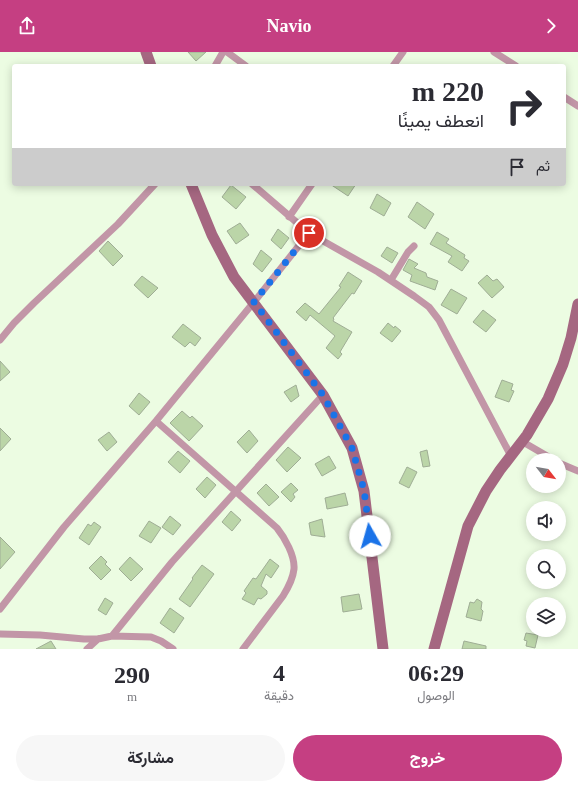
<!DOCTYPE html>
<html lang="ar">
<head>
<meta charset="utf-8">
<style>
	body { margin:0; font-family:"Times New Roman",Vazirmatn,serif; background:#f7f7f7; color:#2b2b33; direction:rtl; height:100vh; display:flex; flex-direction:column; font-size:15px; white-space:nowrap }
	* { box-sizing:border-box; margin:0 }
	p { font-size:13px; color:#7c7c81 }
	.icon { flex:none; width:22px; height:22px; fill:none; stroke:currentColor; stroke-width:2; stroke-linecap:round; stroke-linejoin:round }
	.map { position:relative; height:597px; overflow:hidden; direction:ltr }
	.drawer { display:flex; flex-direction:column; background:#fff; flex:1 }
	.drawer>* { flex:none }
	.guide { position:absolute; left:12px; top:12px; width:554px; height:122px; border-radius:4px; box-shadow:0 2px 10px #0003; direction:rtl; background:#fff; color:#2b2b33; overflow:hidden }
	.needle { width:26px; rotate:121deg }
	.fabs { position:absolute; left:526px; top:401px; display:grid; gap:8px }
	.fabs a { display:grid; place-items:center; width:40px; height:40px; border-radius:50%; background:#fff; box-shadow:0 2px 10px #0003; font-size:20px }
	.pin { position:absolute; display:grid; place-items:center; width:34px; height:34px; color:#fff; margin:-17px; border:2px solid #fff; border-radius:50%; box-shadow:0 1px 4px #0007 }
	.me { position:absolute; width:44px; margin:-22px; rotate:353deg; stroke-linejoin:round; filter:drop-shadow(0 0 3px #0008) }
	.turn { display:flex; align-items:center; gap:14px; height:84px; padding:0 16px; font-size:18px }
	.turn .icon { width:52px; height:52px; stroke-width:2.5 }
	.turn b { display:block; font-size:28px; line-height:34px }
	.then { display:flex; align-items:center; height:38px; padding:0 16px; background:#0003; gap:8px; font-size:15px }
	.eta { display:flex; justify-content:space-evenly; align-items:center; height:68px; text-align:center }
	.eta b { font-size:24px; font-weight:700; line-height:28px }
	.primary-button { display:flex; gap:8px; margin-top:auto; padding:8px 16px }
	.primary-button a { flex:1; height:46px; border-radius:24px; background:#c53f82; color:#fff; font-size:16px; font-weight:700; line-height:46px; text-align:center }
	.primary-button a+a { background:#f7f7f7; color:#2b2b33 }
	header { display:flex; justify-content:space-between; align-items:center; height:52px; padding:0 16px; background:#c53f82; color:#fff; font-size:18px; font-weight:700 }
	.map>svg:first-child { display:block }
</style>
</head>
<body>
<header><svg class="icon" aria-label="forward" viewBox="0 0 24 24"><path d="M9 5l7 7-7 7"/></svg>Navio<svg class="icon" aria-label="share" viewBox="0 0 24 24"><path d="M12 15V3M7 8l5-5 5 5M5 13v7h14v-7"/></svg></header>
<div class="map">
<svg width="578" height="597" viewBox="0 0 578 597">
	<rect width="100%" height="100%" fill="#ecfce2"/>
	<path fill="#bbd5a8" stroke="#9fad95" d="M188 0H206L196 9Z
		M330 132H356L348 144Z
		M231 133 246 145 236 157 222 145Z
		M377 142 391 151 384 164 370 156Z
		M417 150 434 162 425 177 408 165Z
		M240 171 249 183 236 192 227 179Z
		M278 177 289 186 281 197 271 188Z
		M437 180 449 187 446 191 465 203 464 206 469 209 462 219 448 210 452 204 430 192Z
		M108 189 123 204 113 214 99 199Z
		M387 195 398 201 392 211 381 204Z
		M261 198 272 207 262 220 253 212Z
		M409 207 418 212 414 216 426 221 427 225 438 229 435 238 410 229 412 223 403 218Z
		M348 220 362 229 354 242 352 241 333 266 334 267 333 269 352 280 340 300 342 302 338 307 326 296 335 284 310 263 306 269 296 260 305 251 319 262 341 235 339 234Z
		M487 223 493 229 497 227 504 235 492 246 478 231Z
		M142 224 158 236 148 246 134 233Z
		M451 237 467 246 457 262 441 253Z
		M483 258 496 268 486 280 473 270Z
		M388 271 394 276 395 274 401 279 392 290 380 281Z
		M183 272 201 286 195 294 190 290 185 295 172 285Z
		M0 309 10 320 0 329Z
		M502 328 513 332 511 338 514 339 509 350 495 345Z
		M296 333 299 344 291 350 284 340Z
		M139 341 150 350 139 363 129 354Z
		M182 359 190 366 192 364 203 374 189 389 170 371Z
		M0 376 11 387 0 399Z
		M249 378 258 389 247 401 237 390Z
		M109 380 117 390 107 399 98 388Z
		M288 395 301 406 287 420 276 408Z
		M427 398 430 414 423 415 420 400Z
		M178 399 190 409 180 421 168 410Z
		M329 404 336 416 322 424 315 412Z
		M407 415 417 420 409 436 399 431Z
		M207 425 216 433 205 446 196 437Z
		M291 431 298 438 293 442 295 445 291 450 281 440Z
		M266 432 279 445 269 454 257 441Z
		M345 441 348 453 327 457 325 446Z
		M231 459 241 468 232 479 222 470Z
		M170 464 181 473 173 483 162 475Z
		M322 467 325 485 311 483 309 471Z
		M149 469 161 476 151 491 139 484Z
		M94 470 101 475 89 493 79 486 88 472 91 474Z
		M0 485 15 500 0 517Z
		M101 504 107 510 105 512 111 518 101 528 89 516Z
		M130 505 143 517 131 529 119 517Z
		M270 507 279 514 271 526 266 522 261 534 267 539V542L261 547 258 546 254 553 242 547 246 541 244 539 253 526 256 527Z
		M202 513 214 522 190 555 179 547 193 527 192 526Z
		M359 542 362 557 343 560 341 545Z
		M105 546 113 551 106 563 98 558Z
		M477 547 482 550 481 557 483 559 481 569 466 565 470 550 474 551Z
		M170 556 184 566 174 581 160 571Z
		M526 581 538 583 535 596 526 594 527 589 524 588Z
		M51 589 56 597H36Z
		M464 589 486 594V597H462Z"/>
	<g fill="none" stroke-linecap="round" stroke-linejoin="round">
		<path stroke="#c296a7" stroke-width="7" d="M227 0 246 14
			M494 0 516 14
			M215 14 223 0
			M393 14 403 0
			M564 45 578 54
			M252 132 309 181 378 220 414 244 429 255 439 268 511 404
			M289 165 312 132
			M391 228 408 200 414 194
			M0 288 14 271 34 251 118 172 155 132
			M156 369 277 476C285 486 295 504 294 517 293 526 288 536 283 544L243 597
			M523 390 554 408
			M559 411 578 419
			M0 557 64 475 156 369 254 250 309 181
			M0 582 40 583 84 587H98L112 584 151 585 161 589 173 597
			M112 584 172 510 323 343
			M87 597 98 587"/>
		<path stroke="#a56781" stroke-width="11" d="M146 0 151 14
			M191 132 212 183 234 225 323 343 352 396 364 439 383 597
			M434 597 468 474 486 439 500 418 527 383 548 347 563 312 571 286 578 252"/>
	</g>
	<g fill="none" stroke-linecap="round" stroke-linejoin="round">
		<path stroke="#1a73e8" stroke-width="7" stroke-dasharray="0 12.6" d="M309 181 254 250 323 343 352 396 364 438 370 484"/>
	</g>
</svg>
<div class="fabs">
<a><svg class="needle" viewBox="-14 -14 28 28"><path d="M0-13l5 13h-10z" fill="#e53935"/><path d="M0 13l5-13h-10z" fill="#7c7c81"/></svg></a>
<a><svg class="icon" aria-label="sound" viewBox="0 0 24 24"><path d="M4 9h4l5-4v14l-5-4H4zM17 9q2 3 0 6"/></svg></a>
<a><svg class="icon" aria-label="search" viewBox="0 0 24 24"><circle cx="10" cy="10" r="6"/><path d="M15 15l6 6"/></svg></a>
<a><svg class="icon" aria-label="layers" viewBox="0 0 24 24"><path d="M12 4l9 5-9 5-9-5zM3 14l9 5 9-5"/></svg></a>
</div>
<div class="pin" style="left:309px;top:181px;background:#d93025"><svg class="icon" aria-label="arrive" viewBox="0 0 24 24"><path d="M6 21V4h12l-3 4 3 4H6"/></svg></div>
<svg class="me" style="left:370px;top:484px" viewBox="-20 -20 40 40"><circle r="19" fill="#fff"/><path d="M0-13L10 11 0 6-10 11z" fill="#1a73e8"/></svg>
<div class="guide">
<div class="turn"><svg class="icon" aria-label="right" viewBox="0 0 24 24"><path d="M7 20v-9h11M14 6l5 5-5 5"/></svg><div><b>220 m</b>انعطف يمينًا</div></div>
<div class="then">ثم<svg class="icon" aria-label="arrive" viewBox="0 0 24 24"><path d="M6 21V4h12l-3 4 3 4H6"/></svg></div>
</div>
</div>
<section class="drawer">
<div class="eta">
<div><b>06:29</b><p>الوصول</p></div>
<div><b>4</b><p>دقيقة</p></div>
<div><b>290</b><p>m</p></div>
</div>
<div class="primary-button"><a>خروج</a><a>مشاركة</a></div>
</section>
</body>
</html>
